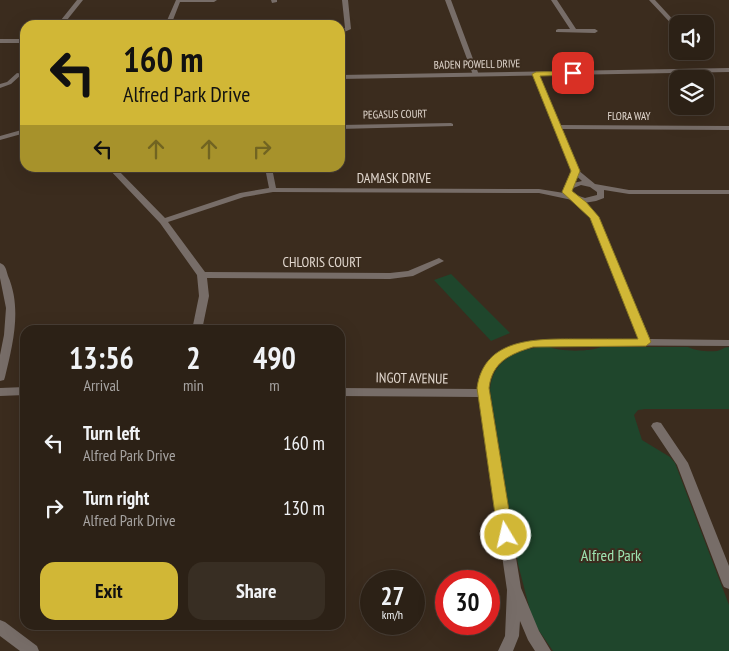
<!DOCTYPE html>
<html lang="en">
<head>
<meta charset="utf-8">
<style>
	body { margin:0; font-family:"PT Sans Narrow",sans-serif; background:#382e23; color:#f1f3f6; height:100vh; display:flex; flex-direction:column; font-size:19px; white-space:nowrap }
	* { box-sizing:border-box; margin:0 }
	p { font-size:16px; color:#a6a3a1 }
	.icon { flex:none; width:28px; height:28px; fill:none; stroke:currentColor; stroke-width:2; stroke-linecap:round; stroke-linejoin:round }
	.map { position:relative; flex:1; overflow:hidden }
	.sheet { position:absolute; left:20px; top:325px; width:325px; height:305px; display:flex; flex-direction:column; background:#2c2116; border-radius:15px; box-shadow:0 5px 20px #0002,0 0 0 1px #483e35 }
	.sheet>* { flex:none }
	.hud { position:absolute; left:20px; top:20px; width:325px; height:152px; border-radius:15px; box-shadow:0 5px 20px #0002,0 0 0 1px #483e35; background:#d1b736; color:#111; overflow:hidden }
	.controls { position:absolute; left:669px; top:15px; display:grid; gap:10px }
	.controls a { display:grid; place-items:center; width:45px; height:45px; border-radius:10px; background:#2c2116; box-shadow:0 5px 20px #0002,0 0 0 1px #483e35; font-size:25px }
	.speed { position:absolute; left:360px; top:570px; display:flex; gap:10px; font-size:25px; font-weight:700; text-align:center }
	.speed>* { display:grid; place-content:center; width:65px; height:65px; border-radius:50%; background:#2c2116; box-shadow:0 5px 20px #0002,0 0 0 1px #483e35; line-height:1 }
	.speed small { font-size:12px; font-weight:400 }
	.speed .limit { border:8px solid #d22; background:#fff; color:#111 }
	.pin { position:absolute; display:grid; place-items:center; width:42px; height:42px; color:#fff; margin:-21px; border-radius:10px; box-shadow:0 2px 8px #0006 }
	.me { position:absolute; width:55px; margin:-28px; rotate:351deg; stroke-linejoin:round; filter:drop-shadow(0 0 4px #0008) }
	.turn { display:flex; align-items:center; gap:18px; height:105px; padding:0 20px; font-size:22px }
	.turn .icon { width:65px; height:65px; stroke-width:2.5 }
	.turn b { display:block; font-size:35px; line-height:42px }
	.lanes { display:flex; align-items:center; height:48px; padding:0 20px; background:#0003; justify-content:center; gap:25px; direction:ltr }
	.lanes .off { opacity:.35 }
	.eta { display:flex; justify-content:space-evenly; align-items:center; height:85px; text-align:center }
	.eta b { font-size:30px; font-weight:700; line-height:35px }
	.button { display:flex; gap:10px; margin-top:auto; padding:10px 20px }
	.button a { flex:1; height:58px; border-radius:15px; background:#d1b736; color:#111; font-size:20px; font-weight:700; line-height:58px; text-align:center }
	.button a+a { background:#382e23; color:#f1f3f6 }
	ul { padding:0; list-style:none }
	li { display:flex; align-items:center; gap:15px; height:65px; padding:0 20px }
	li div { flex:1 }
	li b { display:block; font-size:19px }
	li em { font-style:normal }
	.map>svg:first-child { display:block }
</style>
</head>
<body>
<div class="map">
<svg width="729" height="651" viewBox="0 0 729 651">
	<rect width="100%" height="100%" fill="#3b2c1e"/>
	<path fill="#1f462c" d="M451 274 510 333 491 341 434 280Z
		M547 346C558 352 590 352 601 347H688C696 351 708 352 717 351 722 350 724 347 729 347V409H645L638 410 634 415 642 440 670 457 675 463 729 605V651H553L533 622 518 564 490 390C492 358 520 349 547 346Z"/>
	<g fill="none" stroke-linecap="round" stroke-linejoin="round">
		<path fill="#776d68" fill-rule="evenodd" d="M77 0H83L63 25H57Z
			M176 0H217L214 2H180L171 25H165Z
			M271 0H277V2L272 3Z
			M342 0H348L351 29 340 34V30L345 28Z
			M445 0H451L479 75 478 76 473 75Z
			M551 0H557L576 29H595L598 31 595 33 556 32V30L558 29H570Z
			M649 0H655L678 25V31Z
			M0 39H25V43H0Z
			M536 72 539 74 560 125 729 126V130L562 129 578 170 595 184 629 190H729V194H629L604 190V198L596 201 584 203 598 217 650 339 729 340V346L542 345C514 350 493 357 488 388L521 588 539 631 551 651H535L528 640 520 621 519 636 513 651H498L505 636 507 590 479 397 340 396V388L478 389C482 336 543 339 582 339 601 339 621 339 640 339L590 218 572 200 539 193 273 192 244 197 168 222 205 272 390 273 408 271 439 258 444 261 413 276 390 279 207 278 209 296 202 330H192L199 296 197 275 160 223 108 168H116L165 218 240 193 269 188 265 168H272L276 188 539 189 564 193 563 189 565 185 582 181 571 171 533 74ZM581 185 590 187 597 192V195L585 198 573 194 571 189Z
			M17 73 22 74 11 84 0 88V84L7 82Z
			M451 123 453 124V126L340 129V125Z
			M25 387V395L0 396V388Z
			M657 422 661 423 688 463 729 566V589L724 587 722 583 677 465 651 426 653 423Z"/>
		<path fill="#776d68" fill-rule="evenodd" d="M729 68V72L340 79V75Z
			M25 129V133L0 140V136Z
			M0 263C6 265 6 270 8 276 22 308 13 344 5 377L4 380 0 381V355L4 335 6 308 0 278Z
			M0 620 5 622 37 646 39 651H20L0 636Z"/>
	</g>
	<path fill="#d1b736" stroke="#887723" d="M573 71 575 72V75L540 76 580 171 572 191 586 202 599 217 651 342 646 346 533 347C510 354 492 362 489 388L513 535 511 540 506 541 500 540 498 535 477 388C484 337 537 339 576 339 597 339 618 339 638 339L590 218 562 192 571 171 532 74 536 72Z"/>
	<g text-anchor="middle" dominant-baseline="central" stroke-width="4" stroke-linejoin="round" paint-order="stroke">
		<g font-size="11" fill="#e1d7ce" stroke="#3b2c1e">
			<text transform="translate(477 64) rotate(-1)">BADEN POWELL DRIVE</text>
			<text transform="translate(395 114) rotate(-1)">PEGASUS COURT</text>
			<text x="629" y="116">FLORA WAY</text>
		</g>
		<g font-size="14" fill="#e1d7ce" stroke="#3b2c1e">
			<text x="394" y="178">DAMASK DRIVE</text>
			<text x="322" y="262">CHLORIS COURT</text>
			<text transform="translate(412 378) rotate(1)">INGOT AVENUE</text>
		</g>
		<g font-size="16" fill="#9ce3b1" stroke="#3b2c1e">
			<text x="611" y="555">Alfred Park</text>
		</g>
	</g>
</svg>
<div class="controls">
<a><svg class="icon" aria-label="sound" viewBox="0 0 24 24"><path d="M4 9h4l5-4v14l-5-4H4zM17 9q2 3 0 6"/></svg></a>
<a><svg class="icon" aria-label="layers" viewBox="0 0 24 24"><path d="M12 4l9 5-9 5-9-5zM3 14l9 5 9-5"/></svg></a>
</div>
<div class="speed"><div>27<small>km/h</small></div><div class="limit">30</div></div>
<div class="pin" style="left:573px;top:73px;background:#d93025"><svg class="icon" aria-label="arrive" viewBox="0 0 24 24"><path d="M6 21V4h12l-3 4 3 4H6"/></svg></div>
<svg class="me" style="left:506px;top:535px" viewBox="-20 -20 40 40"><circle r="17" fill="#d1b736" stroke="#fff" stroke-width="3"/><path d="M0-11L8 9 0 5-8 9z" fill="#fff"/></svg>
<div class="hud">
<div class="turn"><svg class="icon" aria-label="left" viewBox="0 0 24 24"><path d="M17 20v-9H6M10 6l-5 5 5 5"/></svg><div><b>160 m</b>Alfred Park Drive</div></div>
<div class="lanes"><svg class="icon" aria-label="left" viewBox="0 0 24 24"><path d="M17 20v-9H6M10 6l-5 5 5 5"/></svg><svg class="icon off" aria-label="ahead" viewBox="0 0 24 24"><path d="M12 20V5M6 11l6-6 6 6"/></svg><svg class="icon off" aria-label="ahead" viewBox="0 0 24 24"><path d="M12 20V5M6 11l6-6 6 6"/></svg><svg class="icon off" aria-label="right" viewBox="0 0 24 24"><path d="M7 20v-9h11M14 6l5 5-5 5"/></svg></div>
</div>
<section class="sheet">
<div class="eta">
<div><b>13:56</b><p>Arrival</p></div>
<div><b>2</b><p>min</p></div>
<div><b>490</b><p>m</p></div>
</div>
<ul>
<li><svg class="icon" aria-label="left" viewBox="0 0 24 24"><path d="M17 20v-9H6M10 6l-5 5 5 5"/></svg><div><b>Turn left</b><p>Alfred Park Drive</p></div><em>160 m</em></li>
<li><svg class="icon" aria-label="right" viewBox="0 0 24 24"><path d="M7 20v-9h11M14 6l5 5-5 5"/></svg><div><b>Turn right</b><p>Alfred Park Drive</p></div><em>130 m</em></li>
</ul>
<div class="button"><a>Exit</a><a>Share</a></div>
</section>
</div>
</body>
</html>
